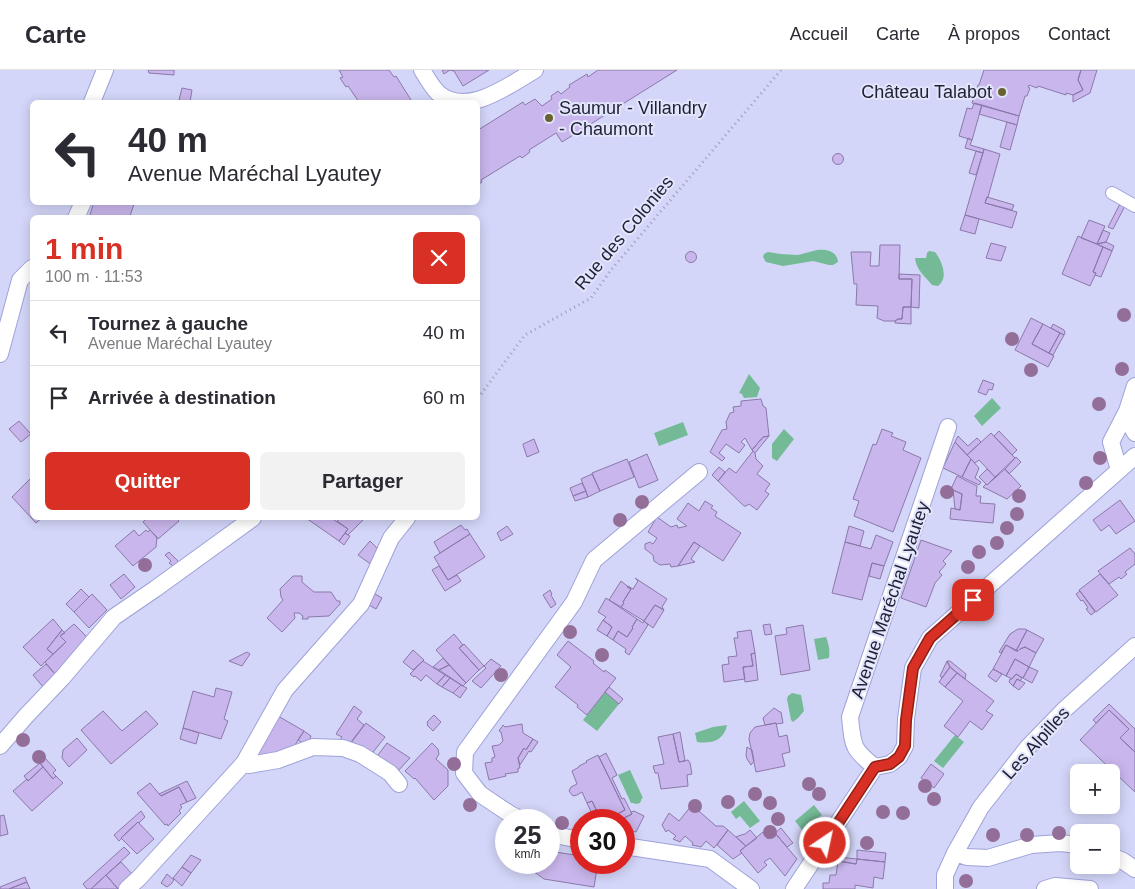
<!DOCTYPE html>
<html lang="fr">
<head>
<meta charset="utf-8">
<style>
	body { margin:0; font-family:Arial,sans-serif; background:#f2f2f3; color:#2b2b33; height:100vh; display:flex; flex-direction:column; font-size:19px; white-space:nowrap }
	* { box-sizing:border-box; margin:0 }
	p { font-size:16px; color:#7c7c81 }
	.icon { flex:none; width:28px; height:28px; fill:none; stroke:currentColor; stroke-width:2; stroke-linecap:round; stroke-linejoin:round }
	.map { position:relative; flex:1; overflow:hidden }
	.drawer { position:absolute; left:30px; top:145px; width:450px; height:305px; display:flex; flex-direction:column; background:#fff; border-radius:8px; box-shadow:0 2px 12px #0003 }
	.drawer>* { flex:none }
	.hud { position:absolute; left:30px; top:30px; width:450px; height:105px; border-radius:8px; box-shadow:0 2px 12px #0003; background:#fff; color:#2b2b33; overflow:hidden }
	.controls { position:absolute; left:1070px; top:694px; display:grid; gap:10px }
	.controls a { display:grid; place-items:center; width:50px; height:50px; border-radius:8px; background:#fff; box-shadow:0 2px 12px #0003; font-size:25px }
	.speed { position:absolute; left:495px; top:739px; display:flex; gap:10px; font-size:25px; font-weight:700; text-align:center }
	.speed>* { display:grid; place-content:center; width:65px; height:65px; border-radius:50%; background:#fff; box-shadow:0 2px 12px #0003; line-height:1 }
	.speed small { font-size:12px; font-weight:400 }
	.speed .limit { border:8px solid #d22; background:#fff; color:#111 }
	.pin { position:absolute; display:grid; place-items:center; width:42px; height:42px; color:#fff; margin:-21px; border-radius:10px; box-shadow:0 2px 8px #0006 }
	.me { position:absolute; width:55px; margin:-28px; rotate:34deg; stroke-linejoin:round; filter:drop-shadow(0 0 4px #0008) }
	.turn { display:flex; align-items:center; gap:18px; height:105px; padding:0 15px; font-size:22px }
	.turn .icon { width:65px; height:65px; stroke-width:2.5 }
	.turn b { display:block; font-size:35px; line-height:42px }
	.round { display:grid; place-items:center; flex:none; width:52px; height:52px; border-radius:8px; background:#f2f2f3 }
	.head { display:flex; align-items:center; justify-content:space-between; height:85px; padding:0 15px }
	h1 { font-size:30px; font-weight:700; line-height:38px; color:#d93025 }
	.cta { display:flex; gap:10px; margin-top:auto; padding:10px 15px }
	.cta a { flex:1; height:58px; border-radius:8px; background:#d93025; color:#fff; font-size:20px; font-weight:700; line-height:58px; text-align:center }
	.cta a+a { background:#f2f2f3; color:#2b2b33 }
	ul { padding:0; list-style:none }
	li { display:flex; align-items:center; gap:15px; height:65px; padding:0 15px; border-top:1px solid #e1e1e2 }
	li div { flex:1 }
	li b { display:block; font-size:19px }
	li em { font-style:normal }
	header { display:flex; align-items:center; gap:30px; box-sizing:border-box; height:70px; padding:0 25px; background:#fff; border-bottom:1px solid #e1e1e2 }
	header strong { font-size:24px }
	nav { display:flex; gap:28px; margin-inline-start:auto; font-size:18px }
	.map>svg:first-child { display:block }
</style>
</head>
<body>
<header>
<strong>Carte</strong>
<nav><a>Accueil</a><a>Carte</a><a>À propos</a><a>Contact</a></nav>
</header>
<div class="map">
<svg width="1135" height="819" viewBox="0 0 1135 819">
	<rect width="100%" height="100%" fill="#d3d6f8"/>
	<path fill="#75ba97" d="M817 180C826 179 837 181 838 192L833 195H829L813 191 783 196 766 192 763 187 764 184 768 182 781 184 798 185Z
		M929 181 935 182C942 191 949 208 938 216L932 215C925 206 916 200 915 188H926L927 183Z
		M749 304 760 318 757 327 744 328 742 324 739 323Z
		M992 328 1001 338 982 356 974 346Z
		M683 352 688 365 659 376 654 363Z
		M784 359 794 369 777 391 772 388V374Z
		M826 567C829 574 830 581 829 588L818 590 814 569Z
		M605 622 619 634 597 661 583 650Z
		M792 623 801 625 804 641 798 648 793 652 791 650 787 629 788 626Z
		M727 655C724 671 711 674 697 672L695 663 713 657Z
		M955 665 964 672 943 698 934 691Z
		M630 700 643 728H642L640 733 636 734 633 733H631L618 705Z
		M744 731 760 751 750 758 740 746 736 749 731 742Z
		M814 735 822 745 803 761 795 751Z"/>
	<path fill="#c9b6ec" stroke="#8b79ab" d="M148 0H174V5L149 3Z
		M339 0H389L394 7 396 6 411 30 409 32H359L348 16 346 17 340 8 343 7Z
		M442 0H489L463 16 454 1 450 0 444 4Z
		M598 0H677L562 72 556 63 529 80 530 82 522 88 520 86 481 110 482 112 478 115V60L523 32 525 35 535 29 542 36 552 29 551 26 558 21 561 24 570 17 569 15 587 4 588 7Z
		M984 0H1081L1078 10 1083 20 1073 25 1066 23V25L1038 16 1037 18 1029 15 1028 17 1030 18 1027 26H1025L1019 46 972 33 978 15H979Z
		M1081 0H1097L1090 23 1073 32V25L1083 20 1078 10Z
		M182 18 192 20 190 32 179 30Z
		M974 33 982 35 972 70 959 66 967 38 972 39Z
		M982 35 1019 46 1017 55 979 44Z
		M1007 52 1017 55 1010 80 1000 77Z
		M968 68 972 70 970 75 984 79 983 83 965 78Z
		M984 79 1000 84 988 127H987L985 133 1017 142 1012 158 965 145Z
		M976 81 983 83 976 105 969 103Z
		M832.5 89a5.5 5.5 0 1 1 11 0a5.5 5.5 0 1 1-11 0Z
		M987 127 1014 135 1012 140 985 133Z
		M94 132H130L134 134 130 146H132V148H89Z
		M1121 132 1126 134 1113 159 1108 157Z
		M965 145 979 149 975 164 960 160Z
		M1089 150 1105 156 1097 174 1081 168Z
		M1103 160 1110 163 1106 172 1097 174Z
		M1078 166 1103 177 1093 202 1096 203 1090 216 1062 204Z
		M1106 172 1114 176 1112 181 1097 174Z
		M991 173 1006 177 1001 191 986 188Z
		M880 175H900L899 209H912L911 237H903L902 249H898L895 251H884L877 248 878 236 856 235 857 214H854L851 182H871L870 196H879Z
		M1103 177 1112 181 1101 207 1095 205 1096 203 1093 202Z
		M685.5 187a5.5 5.5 0 1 1 11 0a5.5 5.5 0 1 1-11 0Z
		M899 204 920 205 919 238 911 237 912 209H899Z
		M903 237H911V254L895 253V251L898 249H902Z
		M1031 248 1043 254 1032 274 1054 286 1048 297 1015 280Z
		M1043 254 1060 263 1049 283 1032 274Z
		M1053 254 1064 260 1065 263 1064 265 1051 258Z
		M1060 263 1064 265 1053 285 1049 283Z
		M983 310 994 314 992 320 989 319 986 325 978 322Z
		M761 329 763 336 766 338 769 366 763 367 752 380 745 368 741 372 745 375 739 383 726 374 719 383 725 388 722 391 710 382 722 360 727 359 726 352 730 343 734 342 733 337 741 336V331Z
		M19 351 31 364 21 372 9 359Z
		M882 359 893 363 891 366 906 372 903 380 921 388 893 462 854 446 859 431 853 429 873 374 876 375Z
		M999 361 1017 380 1012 385 994 366Z
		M991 363 1015 388 995 407 979 390 975 393 967 385Z
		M769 366 755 383 752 380 763 367Z
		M958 366 968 376 977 368 981 372 967 385 955 372Z
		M534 369 539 382 527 387 523 375V374Z
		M955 372 971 389 962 407 943 398Z
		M753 381 755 383 756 389 763 396 757 404 770 414 765 421 769 424 757 440 749 434 746 436H744L718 411 729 398 736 403Z
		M647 384 658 410 639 418 629 392Z
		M1016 387 1021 392 1009 404 1005 399Z
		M627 389 634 407 600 421 592 403Z
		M971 389 979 398 975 408 981 412 979 415 962 407Z
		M719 397 725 402 718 411 712 405Z
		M987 399 995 407 987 415 979 407Z
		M1005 399 1021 416 1007 429 983 417 986 414 987 415Z
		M592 404 600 421 588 427 581 409Z
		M957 406 977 416 976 426H981L980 433 995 434 993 453 950 449 951 438 960 440 962 424 951 419Z
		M32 407V448H42L36 453 12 427Z
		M582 413 586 421 573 426 570 418Z
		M953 420 962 424 960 440 955 439Z
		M586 421 588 427 575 431 573 426Z
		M1120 430 1135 451 1116 464 1109 455 1101 461 1093 450Z
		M705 431 713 436 711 438 717 442 715 446 741 463 723 491 694 472 678 496 671 497 670 494 660 495 654 491 653 485 645 479V474L650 472 653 474 657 468 648 462 657 447 671 457 677 455 678 458 687 456 677 449 688 433 699 441Z
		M147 448H176L179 451 158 469 143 452Z
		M306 448H331L348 459 339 471Z
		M341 448H365L348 465 345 463 348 459 337 451Z
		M461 455 465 460 467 459 470 464 440 483 434 472Z
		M507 456 513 464 501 471 497 463Z
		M849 456 864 461 860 476 845 472Z
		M134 460 139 466 146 460 148 462 150 460 157 467 156 477 133 496 115 476Z
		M345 463 350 466 344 475 339 471Z
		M470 464 485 487 448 510 434 487Z
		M876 465 893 472 884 496 872 493 862 530 832 523 845 472 871 479Z
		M921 470 952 481 943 491 946 494 939 502 942 505 935 513 926 537 901 528Z
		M370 471 382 483 376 498 358 485Z
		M694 472 700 476 691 489 695 492 678 496Z
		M1130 478 1135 484V494L1125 502 1127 504 1121 509 1119 507 1109 514 1098 501Z
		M169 482 179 492 173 496 169 493 171 491 165 485Z
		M872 493 884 496 880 509 869 506Z
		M439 496 448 510 457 505 461 511 445 521 432 500Z
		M124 504 135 517 121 529 110 515Z
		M1100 504 1118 525 1096 542 1079 520Z
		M293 506H302V512L314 522H331L337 531H340V534L329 546 308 547V549H302L303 546 299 543H294L295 548 282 562 267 548 283 530 281 527 280 519Z
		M635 508 667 529 662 537 664 540 655 535 644 551 621 537 624 533 623 532 631 519 627 517 628 516 633 519 638 511Z
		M621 511 631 519 623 532 624 533 621 537 609 530Z
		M81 519 89 527 74 542 66 534Z
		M550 520 552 524 551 525 556 534 551 538 543 525Z
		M1080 521 1095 542 1091 545 1086 539 1088 538 1083 530 1081 531 1076 524Z
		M92 524 107 540 89 558 74 542Z
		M375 524 382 528 376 539 369 535Z
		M606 528 637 549 632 557 633 558 627 567 618 561 613 570 607 566 612 557 603 550 606 547 598 542Z
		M655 535 664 540 653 558 644 551Z
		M53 549 62 560 47 579 53 584 41 596 23 577Z
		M637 549 643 553 644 551 648 555 629 585 625 582 626 579 613 570 618 561 627 567 633 558 632 557Z
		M603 550 612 557 607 566 597 560Z
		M74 554 87 567 55 604 45 592 66 572 60 566Z
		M770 554 772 564 765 565 763 555Z
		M803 555 810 600 781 605 775 566 787 564 786 558Z
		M1018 559H1025L1027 560 1016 581 1006 575 1001 583 999 582 1010 564Z
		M62 560 65 563 60 566 66 572 53 584 47 579Z
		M751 560 755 583 751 584 753 596 743 597 745 609 724 612 722 595 729 594 728 587 737 586 734 568H738L737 562Z
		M1027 560 1044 569 1036 583 1025 577 1020 579 1018 581H1016Z
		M454 564 463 575 459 578 479 600 466 613 436 580Z
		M568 571 594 591 593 593 604 602 605 600 616 608 587 645 577 637 578 635 555 617 571 597 557 585Z
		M464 574 484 596 479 600 459 578Z
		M1006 575 1018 581 1020 579 1025 577 1036 583 1029 597 1015 589 1006 606 993 599Z
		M413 580 424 590 413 600 403 592Z
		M247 582 250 584 242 596 229 591Z
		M755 583 758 610 745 612 743 597 753 596 751 584Z
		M443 588 449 595 439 600 433 597Z
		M491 589 501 596 481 618 472 611 486 598 484 596Z
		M1015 589 1029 597 1023 608 1016 604 1012 609 1006 606Z
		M423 591 445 605 437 614 426 605 421 611 415 606 414 607 410 604Z
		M947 591 950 597 942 608 940 606Z
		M947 591H950L966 604 965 609 950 597Z
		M46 594 55 604 44 618 33 605Z
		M449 595 466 613 463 616 439 600Z
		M950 597 957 603 945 617 939 612Z
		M1029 597 1038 601 1032 613 1023 608Z
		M993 599 1002 604 996 612 988 606Z
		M957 603 994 631 986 641 993 645 982 660 970 651 958 667 944 656 963 631 945 617Z
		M1016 604 1022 608 1020 611 1017 609 1013 616 1009 612 1010 609H1012Z
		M445 605 450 608 442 617 437 614Z
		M450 608 461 615 453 623 442 617Z
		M1017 609 1025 613 1019 620 1013 616Z
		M461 615 467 618 460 628 453 623Z
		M609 617 623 629 619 634 605 622Z
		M216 618 232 622 224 649 228 651 221 669 183 658 193 621 214 627Z
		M1109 634 1135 659V682L1120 668 1129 659 1109 640 1096 653 1093 650Z
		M354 636 362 642 357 649 364 655 348 676 337 674 342 667 336 664Z
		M774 638 780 642H781L783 653 776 654V653L765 655 763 648Z
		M1109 640 1129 659 1120 668 1135 682V722L1080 670Z
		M103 641 122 661 146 641 158 654 111 694 81 660Z
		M434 645 441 652 433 661 427 655 428 654 427 652Z
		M278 646 304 661 291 681 254 687Z
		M366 653 385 667 370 686 351 673Z
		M776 653 779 667 787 665 790 682 782 684 785 696 756 702 749 669 750 663 755 657Z
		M522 654 523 663 533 669 526 680 524 678 518 688 520 698H518V702L505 704 506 706 489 710 485 693 492 692V688L495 687 492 676 499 675 503 671 501 662 499 661 503 655 505 657Z
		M183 658 199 663 196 674 180 669Z
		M304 661 311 666 308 673 304 674 298 670Z
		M680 662 685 691 679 692 673 664Z
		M673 664 679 692 688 690 690 693 692 704 687 705 688 716 661 719 658 703H655L653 696 664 694 658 667Z
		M77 668 87 680 69 697 62 688 63 680Z
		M533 669 538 672 531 682 529 681 520 695 518 688 524 678 526 680Z
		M387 673 410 688 397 702 375 689Z
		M432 673 438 679 439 684 436 689 448 700V716L434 730 415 708 414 709 405 701Z
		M747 677 752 680 754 691 751 695 747 689 746 685Z
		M606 683 617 705 612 708 622 729 624 728 632 744 620 750H605L625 740 599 687Z
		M598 685 625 740 605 750H601L592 731 587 733 582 722 577 725 573 726 569 721 571 717 577 714 572 701 579 697V696L587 692 586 691Z
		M45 688 56 700 53 703 56 706 53 709 40 693Z
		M40 693 43 697 28 711 24 706Z
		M931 694 944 704 934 718 921 708Z
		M43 697 53 709 56 706 63 713 32 741 13 721 27 709 28 711Z
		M187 711 196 728 187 732 179 717 161 726 159 724Z
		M150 713 161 726 179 717 187 732 180 735 182 737 179 741 181 743 168 756 167 754 165 755 137 723Z
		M592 731 601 750H595L587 733Z
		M692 735 716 756H723L728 760 714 778 706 771 701 777 692 775 693 773 685 766 680 772 673 769 676 766 668 760 666 762 662 755 669 743 679 751Z
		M141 741 145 747 139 753 138 752 121 768H122L119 771 114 765Z
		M634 741 644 746 636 762 624 760V750H620L632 744 631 742Z
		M4 745 8 764 0 766V746Z
		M138 752 154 769 137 784 121 768Z
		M781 758 793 773 787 777 775 763Z
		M728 760 746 776 740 781 742 783 733 789 717 775Z
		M750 760 757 768 746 776 736 767 741 765 745 764Z
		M763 762 768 769 775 763 797 789 785 806 770 788 764 792 767 795 758 803 740 781Z
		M124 777 130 783 92 818V819H87L83 814Z
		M857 780 886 783 885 792 857 789Z
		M549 781 581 786V792H598L594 817 544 809 533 801 534 792H549Z
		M191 785 201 790 191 803 182 797Z
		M838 787 857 789 856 794 838 791Z
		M857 789 885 792 883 809 874 807 873 818 855 815V819H823V813H829L830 805H836L838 791 856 794Z
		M121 792 133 805 119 819H118L106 805Z
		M182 797 191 803 182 816 173 808Z
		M167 804 174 810 171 814 167 817 161 813Z
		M106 805 118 819H92V818Z
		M25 807 27 812 9 819H0V817Z
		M27 812 30 819H9Z"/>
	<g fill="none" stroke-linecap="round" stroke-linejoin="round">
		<defs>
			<path id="pedestrian" d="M1112 123 1135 136"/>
			<path id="minor" d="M422 0C427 8 431 16 438 23 467 48 509 15 535 0
				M92 32 105 0
				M76 148 83 132
				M0 284 20 210 32 198
				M1127 341 1129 352 1135 363
				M1119 400 1111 372 1127 341 1135 316
				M0 676 26 646 63 607 114 547 155 519 253 448
				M244 693 249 695 278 690 313 677 343 678 360 684 390 703 399 714
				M875 697C852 679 853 676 850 647L948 357
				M522 750 510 744 480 724 464 703 465 682 574 532 594 490 699 402
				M549 764 581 770
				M624 776 710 789 751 819
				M955 783 967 787 988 788 1031 775 1060 773 1079 775
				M1111 786 1123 791 1135 799
				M127 819 139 808 244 693 285 620 361 534 391 468 407 448
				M794 819 875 697 890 694 899 687 905 676 906 649 913 598 930 568 1135 386
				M945 819V805L955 783 981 737 1028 677 1064 640 1135 576
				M1045 819 1055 816 1090 819"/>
		</defs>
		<use href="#pedestrian" stroke="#9ea2d8" stroke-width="14"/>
		<use href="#minor" stroke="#9ea2d8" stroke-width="18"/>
		<path stroke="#9a9dbb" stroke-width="3" stroke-dasharray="1 4" stroke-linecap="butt" d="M478 328 525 265 591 228 611 200 781 0"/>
		<use href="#pedestrian" stroke="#fff" stroke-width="12"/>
		<use href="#minor" stroke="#fff" stroke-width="16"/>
	</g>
	<g fill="#936e99">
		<circle cx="1124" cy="245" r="7"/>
		<circle cx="1012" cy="269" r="7"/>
		<circle cx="1122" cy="299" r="7"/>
		<circle cx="1031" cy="300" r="7"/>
		<circle cx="1099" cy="334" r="7"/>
		<circle cx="1100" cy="388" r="7"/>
		<circle cx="1086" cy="413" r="7"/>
		<circle cx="947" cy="422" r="7"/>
		<circle cx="1019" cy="426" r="7"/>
		<circle cx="642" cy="432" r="7"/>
		<circle cx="1017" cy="444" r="7"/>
		<circle cx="620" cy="450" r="7"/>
		<circle cx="1007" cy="458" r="7"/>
		<circle cx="997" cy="473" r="7"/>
		<circle cx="979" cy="482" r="7"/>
		<circle cx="145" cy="495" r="7"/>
		<circle cx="968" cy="497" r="7"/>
		<circle cx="570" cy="562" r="7"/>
		<circle cx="602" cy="585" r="7"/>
		<circle cx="501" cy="605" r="7"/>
		<circle cx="23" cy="670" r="7"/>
		<circle cx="39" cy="687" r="7"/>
		<circle cx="454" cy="694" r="7"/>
		<circle cx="809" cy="714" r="7"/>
		<circle cx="925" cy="716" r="7"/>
		<circle cx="755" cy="724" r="7"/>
		<circle cx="819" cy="724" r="7"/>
		<circle cx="934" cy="729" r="7"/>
		<circle cx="728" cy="732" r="7"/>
		<circle cx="770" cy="733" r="7"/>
		<circle cx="470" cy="735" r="7"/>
		<circle cx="695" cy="736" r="7"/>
		<circle cx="883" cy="742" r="7"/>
		<circle cx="903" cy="743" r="7"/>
		<circle cx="778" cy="749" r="7"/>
		<circle cx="562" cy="753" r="7"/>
		<circle cx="770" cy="762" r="7"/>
		<circle cx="1059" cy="763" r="7"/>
		<circle cx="993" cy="765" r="7"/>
		<circle cx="1027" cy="765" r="7"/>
		<circle cx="867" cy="773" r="7"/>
		<circle cx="966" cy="811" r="7"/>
	</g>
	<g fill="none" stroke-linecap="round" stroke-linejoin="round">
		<defs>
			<path id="route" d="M825 773 875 697 890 694 899 687 905 676 906 650 913 598 930 568 973 530"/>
		</defs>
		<use href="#route" stroke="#8d1f18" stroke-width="12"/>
		<use href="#route" stroke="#d93025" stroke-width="9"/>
	</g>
	<g fill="#69612e" stroke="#e2e5fb" stroke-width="2">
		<circle cx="1002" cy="22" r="5"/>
		<circle cx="549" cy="48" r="5"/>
	</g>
	<g text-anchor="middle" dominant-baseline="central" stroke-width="4" stroke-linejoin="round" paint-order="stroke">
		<g font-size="18" fill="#1f2035" stroke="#e2e5fb" text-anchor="end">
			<text x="992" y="22">Château Talabot</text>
			<text x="559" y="38" text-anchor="start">Saumur - Villandry<tspan x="559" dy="21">- Chaumont</tspan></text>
		</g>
		<g font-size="18" fill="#1f2035" stroke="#e2e5fb">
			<text transform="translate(624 163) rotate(-50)">Rue des Colonies</text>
			<text transform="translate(890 530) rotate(-71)">Avenue Maréchal Lyautey</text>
			<text transform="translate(1036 673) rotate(-48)">Les Alpilles</text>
		</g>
	</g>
</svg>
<div class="controls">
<a>+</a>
<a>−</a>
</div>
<div class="speed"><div>25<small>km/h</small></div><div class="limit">30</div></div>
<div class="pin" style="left:973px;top:530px;background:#d93025"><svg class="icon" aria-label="arrive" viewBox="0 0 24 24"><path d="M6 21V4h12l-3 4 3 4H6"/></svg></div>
<svg class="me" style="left:825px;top:773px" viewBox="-20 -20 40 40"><circle r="17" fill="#d93025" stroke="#fff" stroke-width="3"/><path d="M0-11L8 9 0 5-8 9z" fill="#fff"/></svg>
<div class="hud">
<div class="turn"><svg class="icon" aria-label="left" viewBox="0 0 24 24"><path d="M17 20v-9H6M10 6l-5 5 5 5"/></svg><div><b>40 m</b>Avenue Maréchal Lyautey</div></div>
</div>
<section class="drawer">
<div class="head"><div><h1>1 min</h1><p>100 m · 11:53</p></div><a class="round" style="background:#d93025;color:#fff"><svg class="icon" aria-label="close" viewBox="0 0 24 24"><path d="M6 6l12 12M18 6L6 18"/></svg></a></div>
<ul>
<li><svg class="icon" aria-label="left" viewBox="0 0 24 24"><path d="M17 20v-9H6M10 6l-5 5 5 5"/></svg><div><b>Tournez à gauche</b><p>Avenue Maréchal Lyautey</p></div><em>40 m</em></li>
<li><svg class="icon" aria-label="arrive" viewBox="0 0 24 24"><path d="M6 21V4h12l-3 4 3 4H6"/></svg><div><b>Arrivée à destination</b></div><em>60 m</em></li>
</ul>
<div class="cta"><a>Quitter</a><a>Partager</a></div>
</section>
</div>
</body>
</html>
